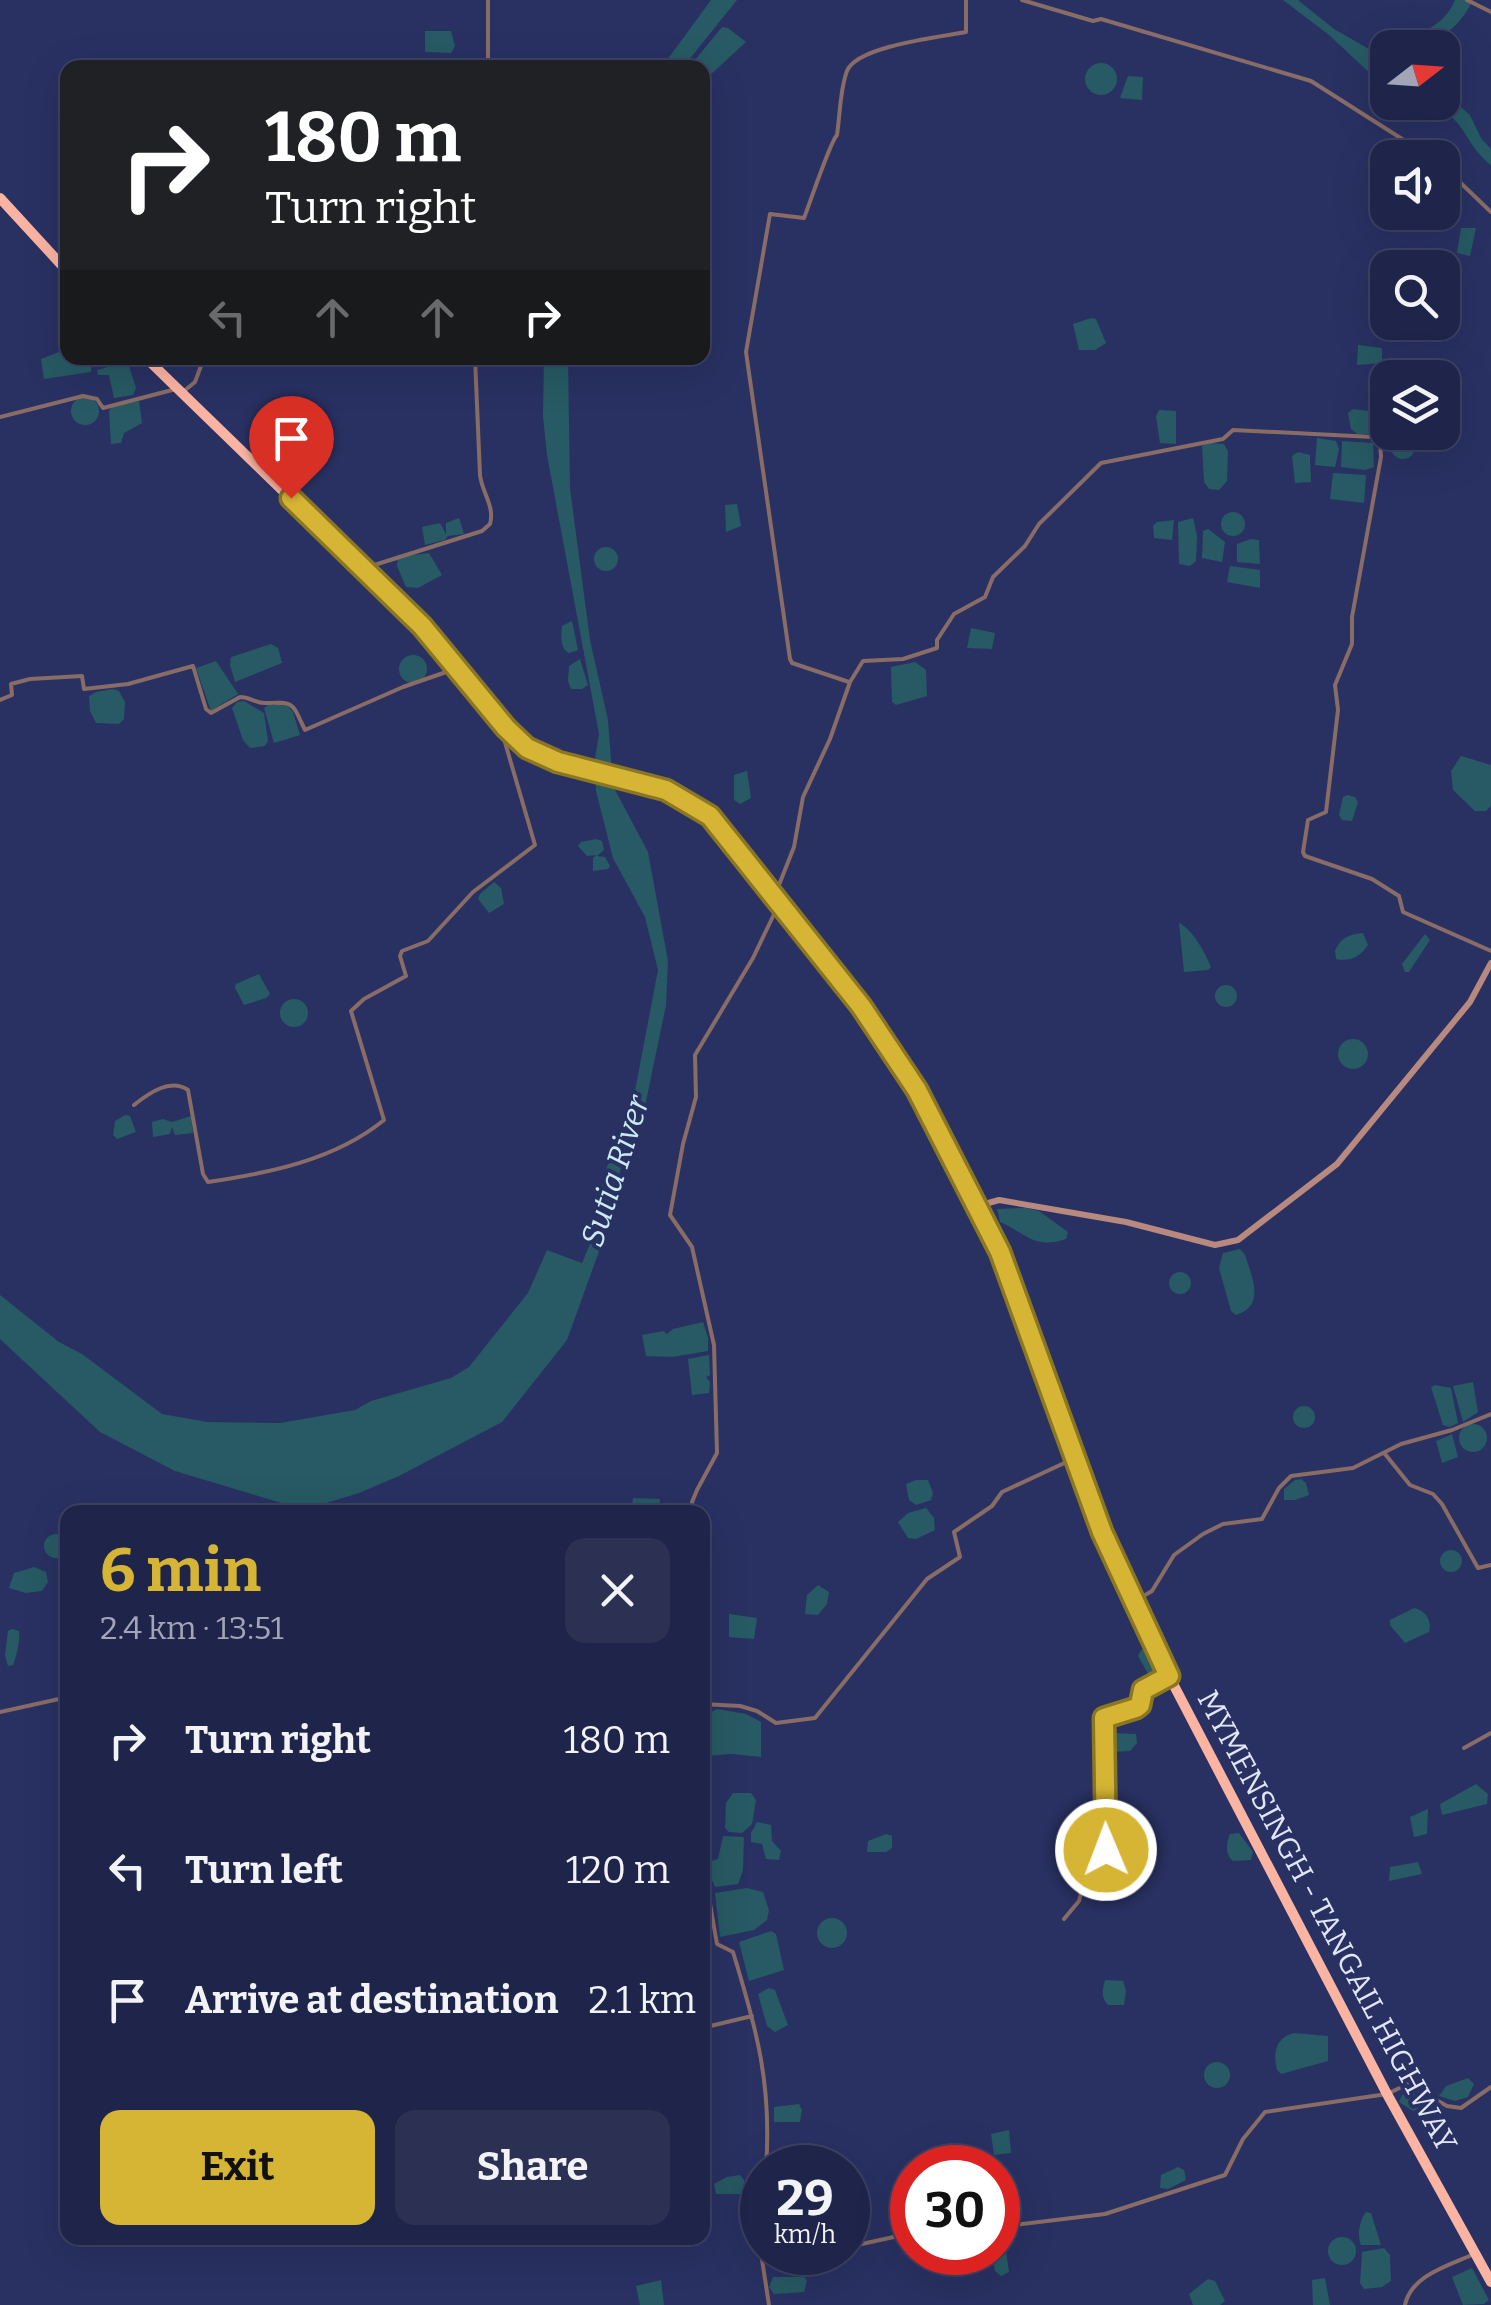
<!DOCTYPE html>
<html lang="en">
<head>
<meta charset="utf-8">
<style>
	body { margin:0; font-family:Bitter,serif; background:#2c3154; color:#f1f3f6; height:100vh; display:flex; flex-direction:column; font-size:38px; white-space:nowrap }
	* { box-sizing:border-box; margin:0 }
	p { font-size:32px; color:#a1a5b5 }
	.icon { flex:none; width:55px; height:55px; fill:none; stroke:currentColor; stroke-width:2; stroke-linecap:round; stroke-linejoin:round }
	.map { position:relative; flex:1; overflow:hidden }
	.drawer { position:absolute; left:60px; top:1505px; width:650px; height:740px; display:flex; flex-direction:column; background:#1f254a; border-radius:20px; box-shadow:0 10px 40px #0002,0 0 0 2px #3c4262 }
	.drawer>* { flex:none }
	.guide { position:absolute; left:60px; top:60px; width:650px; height:305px; border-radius:20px; box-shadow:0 10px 40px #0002,0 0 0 2px #3c4262; background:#202124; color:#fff; overflow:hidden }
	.needle { width:65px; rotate:73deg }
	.fabs { position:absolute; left:1370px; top:30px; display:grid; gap:20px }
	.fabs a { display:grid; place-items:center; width:90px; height:90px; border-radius:20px; background:#1f254a; box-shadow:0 10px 40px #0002,0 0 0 2px #3c4262; font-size:50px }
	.speed { position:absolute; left:740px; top:2145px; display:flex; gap:20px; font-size:50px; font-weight:700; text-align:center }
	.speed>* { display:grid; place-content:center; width:130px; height:130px; border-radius:50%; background:#1f254a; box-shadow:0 10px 40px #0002,0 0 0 2px #3c4262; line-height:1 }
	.speed small { font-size:25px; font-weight:400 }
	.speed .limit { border:15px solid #d22; background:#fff; color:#111 }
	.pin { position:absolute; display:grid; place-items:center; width:85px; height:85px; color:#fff; margin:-102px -42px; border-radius:50% 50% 50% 0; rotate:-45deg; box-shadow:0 0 10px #0007 }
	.pin .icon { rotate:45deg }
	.me { position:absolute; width:110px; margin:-55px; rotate:359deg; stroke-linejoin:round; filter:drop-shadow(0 0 8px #0008) }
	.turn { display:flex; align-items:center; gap:35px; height:210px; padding:0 40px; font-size:45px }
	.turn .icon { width:130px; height:130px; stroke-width:2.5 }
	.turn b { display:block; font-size:70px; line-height:85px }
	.lanes { display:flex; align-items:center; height:95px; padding:0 40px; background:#0003; justify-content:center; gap:50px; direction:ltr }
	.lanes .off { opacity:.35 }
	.round { display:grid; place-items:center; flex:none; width:105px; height:105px; border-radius:20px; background:#2c3154 }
	.summary { display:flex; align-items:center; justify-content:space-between; height:170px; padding:0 40px }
	h1 { font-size:60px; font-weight:700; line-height:75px; color:#d6b534 }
	.cta { display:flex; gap:20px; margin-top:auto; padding:20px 40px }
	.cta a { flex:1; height:115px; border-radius:20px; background:#d6b534; color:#111; font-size:40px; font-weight:700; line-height:115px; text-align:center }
	.cta a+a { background:#2c3154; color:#f1f3f6 }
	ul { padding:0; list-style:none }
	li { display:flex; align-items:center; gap:30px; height:130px; padding:0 40px }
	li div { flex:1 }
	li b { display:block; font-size:38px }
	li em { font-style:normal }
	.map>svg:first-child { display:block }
</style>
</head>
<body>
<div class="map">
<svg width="1491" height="2305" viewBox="0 0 1491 2305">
	<rect width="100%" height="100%" fill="#293163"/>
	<path fill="#275a64" d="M711 0H737L683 67H662Z
		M1283 0H1298L1334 29 1369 49C1401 38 1441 35 1455 0H1473C1454 38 1428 47 1388 48L1387 89 1329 35Z
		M722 27 728 28 746 42 709 76 704 75 702 68 697 67 695 60Z
		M425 31H451L455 46 451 53 425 52Z
		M1085 79a16 16 0 1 1 32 0a16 16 0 1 1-32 0Z
		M1128 76 1143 77 1142 100 1120 98Z
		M1443 92 1470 115 1481 138 1491 149V165C1463 143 1469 123 1432 103L1442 102Z
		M1461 228H1476L1470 256 1457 253Z
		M1091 318 1096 319 1106 343 1095 350H1079L1073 324Z
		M1358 345 1382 348V363L1357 365Z
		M67 349 68 358H92L91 372 44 379 41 359Z
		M544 358H568L570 488 590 640 608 720 613 786 648 852 668 961 666 1005 643 1116 622 1163 606 1232 567 1340 502 1422 399 1476 359 1493 323 1504 288 1505 175 1471 100 1432 0 1339V1295L59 1342 82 1354 162 1414 207 1422 280 1423 355 1410 371 1401 451 1378 469 1367 528 1293 547 1250 582 1263 592 1239 605 1171 630 1117 658 970 645 917 613 858 596 791 595 759 599 734 547 455 543 416Z
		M123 363 129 366 136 388 133 395 114 398 109 375H98L97 370Z
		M71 411a14 14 0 1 1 28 0a14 14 0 1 1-28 0Z
		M139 401 142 423 124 433 121 443 111 444 109 410 113 406Z
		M1353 409 1368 411 1369 434H1357L1351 429 1348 413Z
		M1159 410 1176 411V444L1160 443 1156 416Z
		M1391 447a12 12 0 1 1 24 0a12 12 0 1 1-24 0Z
		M1317 438 1336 441 1339 449 1335 467 1315 465Z
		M1342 441 1373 443 1374 467 1365 470 1341 467Z
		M1209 443 1224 444 1228 451 1227 481 1219 490 1209 489 1204 482 1202 446Z
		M1298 452 1310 455 1311 482 1295 483 1292 456Z
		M1333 473 1366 475 1364 503 1330 499Z
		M737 504 741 526 726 532 725 505Z
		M1221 524a12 12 0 1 1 24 0a12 12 0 1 1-24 0Z
		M459 518 464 534 448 536 445 540 425 545 422 527 440 523 446 534V523Z
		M1193 518 1197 536 1196 561 1190 566 1179 564 1178 522Z
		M1174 520 1172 540 1154 538 1153 526 1157 522Z
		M1208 529 1225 542 1222 562 1202 558 1203 531Z
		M1251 539 1259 540 1260 564 1237 562V544Z
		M594 559a12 12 0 1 1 24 0a12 12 0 1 1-24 0Z
		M429 553 442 575 418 588 406 587 397 566 398 557Z
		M1230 566 1260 570V588L1227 582Z
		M572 621 578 650 569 653C560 649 561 636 562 626Z
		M971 628 995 633 992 649 967 648Z
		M271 644 278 648 282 663 235 682 230 665 231 657Z
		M399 669a14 14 0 1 1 28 0a14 14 0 1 1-28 0Z
		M580 659 588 685 582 689H571L568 681 569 666Z
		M216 661 238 694 211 711 196 668Z
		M915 662 926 670 927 696 896 705 892 702 891 667Z
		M113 689 119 691 125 702 124 719 119 724 96 723 90 711 89 696 96 692Z
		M244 701 264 713 268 741 265 746 250 748 243 740 232 708 237 702Z
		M269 704 288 706 293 712 300 735 274 743 264 708Z
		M1461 756 1491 765V806L1486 811H1475L1453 790 1451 771Z
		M747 771 751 798 740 804 734 800V775Z
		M1347 795 1355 797 1358 802 1352 821 1342 820 1339 815 1343 797Z
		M596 839 602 841 604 850 597 856 605 857 610 866 608 869 593 871V858L596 855 587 856 578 846 581 842Z
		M494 882 501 888 504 904 489 913 478 899 480 894Z
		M1179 923C1192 929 1205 952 1211 967L1208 970 1184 972Z
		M1363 933 1368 945C1360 957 1350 962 1336 959L1335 951C1340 938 1350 934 1363 933Z
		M1425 934 1430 940 1409 972H1405L1402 964Z
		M259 974 270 994 266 998 244 1005 235 988 236 984Z
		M1215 996a11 11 0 1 1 22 0a11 11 0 1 1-22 0Z
		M280 1013a14 14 0 1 1 28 0a14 14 0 1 1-28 0Z
		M1338 1054a15 15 0 1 1 30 0a15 15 0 1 1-30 0Z
		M125 1115 130 1116 136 1132 117 1139 113 1135 115 1121Z
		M191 1116 193 1133 175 1135 172 1127 170 1134 153 1137 152 1122 163 1119 172 1122Z
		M1026 1208 1039 1211 1068 1232 1066 1239C1035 1250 1025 1233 1000 1222L997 1209Z
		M1240 1249 1245 1255C1252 1277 1266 1306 1236 1315L1231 1311 1219 1268 1223 1253Z
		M1169 1283a11 11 0 1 1 22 0a11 11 0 1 1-22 0Z
		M703 1322 708 1338V1351L672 1357 646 1356 642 1335 664 1331 667 1334 673 1329Z
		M709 1355 710 1375 706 1377 710 1382 709 1393 692 1395 688 1359Z
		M1473 1382 1478 1412 1463 1422 1453 1386Z
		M1435 1385 1451 1388 1458 1423 1450 1427 1443 1425 1431 1387Z
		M1293 1417a11 11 0 1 1 22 0a11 11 0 1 1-22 0Z
		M1459 1438a14 14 0 1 1 28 0a14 14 0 1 1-28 0Z
		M1452 1434 1458 1457 1442 1463 1436 1441Z
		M1301 1479 1306 1483 1309 1495 1295 1500H1284V1489L1295 1480Z
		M916 1480H928L933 1493 931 1500 916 1505 909 1500 906 1484Z
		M633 1498 660 1499 659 1512H631Z
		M926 1508 934 1518 935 1530 916 1539 908 1538 898 1522 908 1513Z
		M44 1546a12 12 0 1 1 24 0a12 12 0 1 1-24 0Z
		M1440 1561a11 11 0 1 1 22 0a11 11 0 1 1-22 0Z
		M34 1567 46 1572 48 1582 42 1591 26 1593 9 1588 14 1573Z
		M818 1585 829 1592 827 1604 818 1615 805 1614 807 1595Z
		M1414 1608C1426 1611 1432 1620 1429 1632L1405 1643 1390 1625V1620Z
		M729 1614 757 1618 754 1639 729 1637Z
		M12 1629 19 1631C20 1641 17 1655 13 1665L8 1666 5 1655 8 1631Z
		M1151 1648 1163 1676 1157 1680 1150 1677 1138 1656 1141 1650Z
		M717 1709 746 1714 761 1722V1757L732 1754 703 1756 704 1716Z
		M1111 1733 1136 1734 1137 1743 1130 1751 1109 1752 1105 1742Z
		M1476 1784 1488 1794 1487 1804 1442 1815 1440 1804Z
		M733 1793H751L756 1800 752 1824 742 1833 729 1832 725 1828 726 1803Z
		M1428 1809 1427 1834 1414 1837 1410 1817Z
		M757 1822 771 1825 772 1841 781 1851 779 1860 766 1859 762 1844 751 1842V1833Z
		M1239 1833 1253 1852 1251 1860 1233 1861C1225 1855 1226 1843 1230 1834Z
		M886 1834 892 1836V1848L886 1852H867L868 1841Z
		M723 1836 744 1837 743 1870 738 1884 715 1887 705 1863 718 1859Z
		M1418 1862 1422 1874 1389 1881 1390 1867Z
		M747 1888 763 1892 769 1910 767 1920 754 1930 720 1937 715 1893Z
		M817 1933a15 15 0 1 1 30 0a15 15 0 1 1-30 0Z
		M771 1931 776 1934 784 1970 749 1981 739 1942Z
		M1105 1980 1123 1981 1126 1991 1124 2005H1108C1101 1997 1102 1991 1105 1980Z
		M769 1988 775 1990 788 2025 775 2032 767 2026 758 1994Z
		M1294 2033 1328 2036V2061L1281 2074 1277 2070C1273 2053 1275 2038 1294 2033Z
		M1204 2075a13 13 0 1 1 26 0a13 13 0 1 1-26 0Z
		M1468 2078 1474 2084 1468 2097 1455 2101 1439 2096 1446 2086Z
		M1411 2093 1428 2098 1432 2105 1413 2111 1399 2102 1402 2095Z
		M799 2104 802 2110 800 2122H774V2107Z
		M1009 2130 1011 2153 994 2155 991 2134Z
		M1178 2167 1184 2170 1186 2180 1168 2189 1160 2188 1161 2175Z
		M740 2175 744 2180 745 2194H716L714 2184 727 2177Z
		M1366 2212 1371 2213 1381 2245H1361C1357 2236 1359 2221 1366 2212Z
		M1328 2251a14 14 0 1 1 28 0a14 14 0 1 1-28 0Z
		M998 2243 1005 2244 1009 2272 1001 2276 995 2271 991 2253 998 2252Z
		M1384 2248 1390 2255 1391 2281 1382 2287 1364 2289 1360 2283 1362 2252Z
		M1472 2268 1489 2300 1484 2304 1463 2305 1452 2277Z
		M773 2277H804L807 2280 804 2292 774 2294 769 2287Z
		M1325 2278 1330 2305H1313L1312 2280Z
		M1208 2279 1215 2281 1225 2301 1220 2305H1193L1189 2294Z
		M661 2280 664 2305H640L636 2286Z"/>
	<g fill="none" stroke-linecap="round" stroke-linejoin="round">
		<path stroke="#896c65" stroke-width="4" d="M488 0V68
			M1022 0 1093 21 1101 19 1311 81 1432 158
			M1467 0 1491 12
			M1442 165 1491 212
			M184 391 195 382 204 358
			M0 417 83 396 97 399 103 408 176 389
			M368 567 482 531 490 524C495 506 482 493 480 475L475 358
			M849 682 792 663 790 659 746 352 770 214 804 218C810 203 830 142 837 135 840 115 840 89 847 71 857 46 940 37 966 32V0
			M0 700 12 695 11 684 30 679 82 676 84 689 128 684 193 666 206 709 211 713 240 697C250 697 255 703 264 703 295 702 291 701 305 730L403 687 452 670
			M775 895 794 847 803 797 830 739 850 682 863 661 903 659 937 648V640L954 614 985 597 993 577 1025 546 1039 524 1101 463 1223 439 1233 430 1373 437 1380 441 1381 457 1352 617V644L1335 685 1338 710 1326 812 1308 820 1303 852 1305 856 1372 879 1399 896 1403 912 1491 951
			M134 1105C149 1093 170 1078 188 1090L203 1174 208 1182C269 1173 335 1160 384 1120L351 1011 364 999 406 976 400 956 402 951 428 941 473 892 535 845 504 739 505 730
			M1385 1454 1410 1485 1433 1494 1442 1504 1478 1568 1491 1565
			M693 1512 692 1502 697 1490 717 1453 714 1345 692 1247 670 1215 683 1144 696 1097 695 1055 753 958 777 908
			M1135 1601 1152 1591 1174 1555 1203 1534 1223 1524 1262 1519 1279 1488 1291 1476 1353 1468 1401 1444 1452 1430 1491 1414
			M702 1704 740 1706 757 1711 776 1723 815 1718 927 1579 960 1557 954 1532 992 1506 1002 1492 1073 1459
			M0 1712 68 1697
			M1464 1748 1491 1733
			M702 1858 717 1944 733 1952C757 2030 772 2085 766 2168
			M1064 1919 1079 1901 1085 1877 1105 1863 1104 1718 1136 1708 1140 1705 1143 1690 1165 1678
			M702 2028 752 2016
			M998 2227 1105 2214 1225 2175 1243 2139 1265 2112 1387 2094 1408 2084 1447 2106 1461 2108 1491 2087
			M762 2228 761 2253 769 2305
			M848 2247 912 2233
			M761 2253 818 2252
			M1405 2305C1411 2275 1450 2265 1474 2254"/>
		<path stroke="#b8897e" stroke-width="6" d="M978 1206 999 1200 1126 1222 1215 1245 1238 1240 1337 1164 1470 1002 1491 963"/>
		<path stroke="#fbb3a2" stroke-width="10" d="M0 198 68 272
			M146 358 422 626 506 728 527 748 558 761 666 790 710 816 888 1044 917 1090 1000 1251 1102 1532 1169 1676 1387 2094 1491 2282"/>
	</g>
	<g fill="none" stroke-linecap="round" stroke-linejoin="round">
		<defs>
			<path id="route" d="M291 498 422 626 506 728 527 748 558 762 666 790 710 816 861 1006 917 1090 1000 1252 1102 1532 1169 1676 1143 1690 1140 1705 1136 1708 1104 1718 1106 1850"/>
		</defs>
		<use href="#route" stroke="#8b7622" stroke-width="25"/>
		<use href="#route" stroke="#d6b534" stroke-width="18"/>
	</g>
	<g text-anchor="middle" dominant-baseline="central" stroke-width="8" stroke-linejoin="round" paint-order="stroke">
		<g font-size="30" fill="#e1e6f9" stroke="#293163">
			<text transform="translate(1327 1921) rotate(62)">MYMENSINGH - TANGAIL HIGHWAY</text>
		</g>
		<g font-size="32" font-style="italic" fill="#cbeaf1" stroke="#293163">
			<text transform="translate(615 1171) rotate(-72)">Sutia River</text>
		</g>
	</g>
</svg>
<div class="fabs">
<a><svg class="needle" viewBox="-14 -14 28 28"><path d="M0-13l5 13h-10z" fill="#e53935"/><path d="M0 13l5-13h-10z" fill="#a1a5b5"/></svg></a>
<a><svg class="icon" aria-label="sound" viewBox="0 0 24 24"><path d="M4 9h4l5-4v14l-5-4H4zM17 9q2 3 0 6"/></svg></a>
<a><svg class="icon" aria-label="search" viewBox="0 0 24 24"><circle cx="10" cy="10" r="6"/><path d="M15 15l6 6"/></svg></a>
<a><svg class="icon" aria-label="layers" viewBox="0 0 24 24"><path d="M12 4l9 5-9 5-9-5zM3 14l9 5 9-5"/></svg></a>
</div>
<div class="speed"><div>29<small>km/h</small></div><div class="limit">30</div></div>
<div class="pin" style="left:291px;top:498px;background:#d93025"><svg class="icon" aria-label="arrive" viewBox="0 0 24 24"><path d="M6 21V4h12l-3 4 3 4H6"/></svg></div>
<svg class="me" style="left:1106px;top:1850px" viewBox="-20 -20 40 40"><circle r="17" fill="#d6b534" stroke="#fff" stroke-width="3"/><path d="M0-11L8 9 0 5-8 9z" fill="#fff"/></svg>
<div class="guide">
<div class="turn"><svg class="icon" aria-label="right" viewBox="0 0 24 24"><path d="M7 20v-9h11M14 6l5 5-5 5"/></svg><div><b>180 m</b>Turn right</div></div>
<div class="lanes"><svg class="icon off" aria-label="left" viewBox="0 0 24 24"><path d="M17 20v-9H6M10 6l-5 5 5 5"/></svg><svg class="icon off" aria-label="ahead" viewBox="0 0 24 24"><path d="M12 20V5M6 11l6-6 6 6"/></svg><svg class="icon off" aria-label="ahead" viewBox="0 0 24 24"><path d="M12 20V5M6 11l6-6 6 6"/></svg><svg class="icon" aria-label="right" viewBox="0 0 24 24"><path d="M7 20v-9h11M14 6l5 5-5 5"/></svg></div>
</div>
<section class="drawer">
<div class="summary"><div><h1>6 min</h1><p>2.4 km · 13:51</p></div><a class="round"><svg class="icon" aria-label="close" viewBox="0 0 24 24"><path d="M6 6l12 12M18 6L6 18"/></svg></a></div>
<ul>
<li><svg class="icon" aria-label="right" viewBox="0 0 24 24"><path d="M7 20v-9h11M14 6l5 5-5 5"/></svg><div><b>Turn right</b></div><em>180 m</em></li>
<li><svg class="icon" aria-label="left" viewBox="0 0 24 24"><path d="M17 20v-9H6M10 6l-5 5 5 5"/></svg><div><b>Turn left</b></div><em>120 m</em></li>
<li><svg class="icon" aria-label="arrive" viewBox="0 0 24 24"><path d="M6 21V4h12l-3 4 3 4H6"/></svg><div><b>Arrive at destination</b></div><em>2.1 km</em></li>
</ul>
<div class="cta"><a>Exit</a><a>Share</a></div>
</section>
</div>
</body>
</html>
